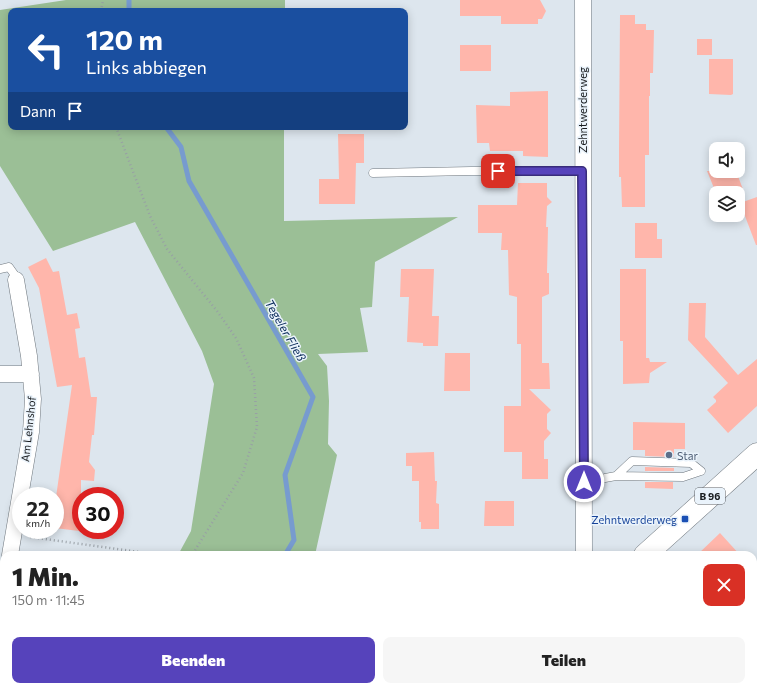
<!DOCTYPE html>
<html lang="de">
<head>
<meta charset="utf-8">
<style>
	body { margin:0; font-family:Commissioner,sans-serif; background:#f6f6f6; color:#222; height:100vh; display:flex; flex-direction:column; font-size:15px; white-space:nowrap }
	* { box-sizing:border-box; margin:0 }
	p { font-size:13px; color:#767676 }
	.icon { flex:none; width:22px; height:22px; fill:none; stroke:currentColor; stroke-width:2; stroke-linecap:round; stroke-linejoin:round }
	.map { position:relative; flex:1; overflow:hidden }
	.side { position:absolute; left:0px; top:551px; width:757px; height:140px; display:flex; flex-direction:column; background:#fff; border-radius:12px 12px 0 0; box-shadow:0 2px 10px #0003 }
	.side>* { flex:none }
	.banner { position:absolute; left:8px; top:8px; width:400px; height:122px; border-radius:8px; box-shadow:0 2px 10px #0003; background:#1a4fa0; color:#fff; overflow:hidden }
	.fabs { position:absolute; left:709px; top:142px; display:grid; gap:8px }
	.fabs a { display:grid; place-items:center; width:36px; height:36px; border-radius:8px; background:#fff; box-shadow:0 2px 10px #0003; font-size:20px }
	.speed { position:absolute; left:12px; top:487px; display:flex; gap:8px; font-size:20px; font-weight:700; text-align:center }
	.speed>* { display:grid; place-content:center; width:52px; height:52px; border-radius:50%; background:#fff; box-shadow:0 2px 10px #0003; line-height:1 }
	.speed small { font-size:10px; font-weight:400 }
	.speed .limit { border:6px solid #d22; background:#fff; color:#111 }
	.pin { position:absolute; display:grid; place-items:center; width:34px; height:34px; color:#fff; margin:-17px; border-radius:8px; box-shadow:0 2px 6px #0006 }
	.me { position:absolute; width:44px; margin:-22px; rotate:0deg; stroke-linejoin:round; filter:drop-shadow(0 0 3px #0008) }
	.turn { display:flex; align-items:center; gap:14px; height:84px; padding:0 12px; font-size:18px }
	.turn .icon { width:52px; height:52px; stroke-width:2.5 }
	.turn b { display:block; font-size:28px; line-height:34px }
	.then { display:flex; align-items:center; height:38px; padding:0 12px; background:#0003; gap:8px; font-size:15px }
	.round { display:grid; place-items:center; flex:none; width:42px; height:42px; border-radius:8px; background:#f6f6f6 }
	.summary { display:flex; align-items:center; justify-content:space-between; height:68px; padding:0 12px }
	h1 { font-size:24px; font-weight:800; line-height:30px }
	.cta { display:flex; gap:8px; margin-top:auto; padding:8px 12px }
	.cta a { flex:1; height:46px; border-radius:8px; background:#5643bb; color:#fff; font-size:16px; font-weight:800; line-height:46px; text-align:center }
	.cta a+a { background:#f6f6f6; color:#222 }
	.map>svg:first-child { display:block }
</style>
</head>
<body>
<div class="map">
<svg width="757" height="691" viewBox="0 0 757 691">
	<rect width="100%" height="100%" fill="#dde6ee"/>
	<path fill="#9bbf96" d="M66 0H285V11H11V127H284V221L458 217 375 262 372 307 360 308 368 352 318 354 327 366 329 401 328 444 337 455 315 555H178L191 531 214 384 202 351 135 222 53 251 0 166V10Z
		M136 687H254V691H136Z"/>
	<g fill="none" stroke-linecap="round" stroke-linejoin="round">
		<path stroke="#779bcf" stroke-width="5" d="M129 11V0
			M166 127 181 147 189 181 313 397 285 475 294 540 285 555
			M220 687V691"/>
	</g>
	<path fill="#ffb6ab" d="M460 0H540L546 11 542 19H538V24H501V16H460Z
		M620 15H635V24H646V30H654L653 73H650V96H649V155H645V207H622L621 177H619V149Z
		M697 39H712V55H697Z
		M460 45H491V71H460Z
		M709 59H733V94L731 95 709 94Z
		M548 91V157L523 156V151H490L489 143H477L476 105 510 106V92Z
		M338 134H364V163H356L355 204H319V179H339Z
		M707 171H736L744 192 738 194V193H716Z
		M518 183H547V197L552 202 547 206 546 227H548L547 273H549V294L542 297V363H549L550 389H529L551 410 547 414V429L551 433 544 441V459H548V479H522V452H504V406H521V344H517V297L509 295 508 250H501L502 233H478V205H517Z
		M757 197V245H756L740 203Z
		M635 223H657V239H662V258H635Z
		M46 258 53 272 59 271 67 315 77 313 80 328 75 329 79 358 85 357 91 397H97L94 435H92L89 462 95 470 94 481 81 480V514L79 531 55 528V504L72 385 57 387 39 288 28 267Z
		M401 269H434L432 316H439L438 346H423V343L407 342 409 297H400Z
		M620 269H646V358H649L650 362H667L650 373 649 383 623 384V341H620Z
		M689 303H706L705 337 738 375 757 359V406L728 433 707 410 716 402V400L713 397 728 383 688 340Z
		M445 353H470V391H444Z
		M633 422 685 423V449H674V457L645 456V450H633Z
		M434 452 435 481H437L436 503 439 504V529H421V522H419V481H412V466H406V453Z
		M645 467 674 468V471H645Z
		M645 482H673V489L645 488Z
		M485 501H514V526H484Z
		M720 533 740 555H697Z"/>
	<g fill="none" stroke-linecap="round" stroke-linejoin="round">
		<defs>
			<path id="service" d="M373 173 471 171H582
				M0 269 9 267 14 274
				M616 476 683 477 701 471
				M605 478 616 476 632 461 691 463 701 471
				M671 687 675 691"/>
			<path id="minor" d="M583 0 584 555
				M0 374H31
				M10 555 31 432 33 399 29 356 16 280
				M0 623 4 597
				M595 687 596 691"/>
			<path id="primary" d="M645 555 757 454
				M496 691 501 687"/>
		</defs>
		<use href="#service" stroke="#6f777e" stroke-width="9"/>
		<use href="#minor" stroke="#6f777e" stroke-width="17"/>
		<use href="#primary" stroke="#6f777e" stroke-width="23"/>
		<path stroke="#989fa5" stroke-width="2.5" stroke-dasharray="1 3" stroke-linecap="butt" d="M101 11 103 0
			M116 127 150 216 167 249 217 311 236 338 254 378 257 427 243 473 192 555
			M30 537 161 555
			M155 691V687"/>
		<use href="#service" stroke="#fff" stroke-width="8"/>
		<use href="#minor" stroke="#fff" stroke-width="16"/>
		<use href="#primary" stroke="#fff" stroke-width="22"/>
	</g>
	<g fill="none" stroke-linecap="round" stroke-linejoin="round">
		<defs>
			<path id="route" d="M498 171H582L584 482"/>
		</defs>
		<use href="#route" stroke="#382c7a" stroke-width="10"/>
		<use href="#route" stroke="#5643bb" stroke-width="7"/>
	</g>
	<circle fill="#5c6f8a" stroke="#eaf3fb" stroke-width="1.5" cx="669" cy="455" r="4"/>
	<rect fill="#1a4fb4" stroke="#eaf3fb" stroke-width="1.5" x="681" y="515" width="8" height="8" rx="2"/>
	<g text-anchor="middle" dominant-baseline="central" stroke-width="3" stroke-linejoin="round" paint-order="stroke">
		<rect fill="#eaf3fb" stroke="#585d62" stroke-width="1" x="695" y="488" width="30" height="16" rx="3"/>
		<g font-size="10" font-weight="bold" fill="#1a1d20">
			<text x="710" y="496">B 96</text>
		</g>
		<g font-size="11" fill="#1a1d20" stroke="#eaf3fb">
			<text transform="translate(582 110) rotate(-90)">Zehntwerderweg</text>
			<text transform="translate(28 429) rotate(-84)">Am Lehnshof</text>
		</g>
		<g font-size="11" fill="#4e5e75" stroke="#eaf3fb" text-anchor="start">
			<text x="677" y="455">Star</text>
		</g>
		<g font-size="11" fill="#164399" stroke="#eaf3fb" text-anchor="end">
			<text x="677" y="519">Zehntwerderweg</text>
		</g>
		<g font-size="12" font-style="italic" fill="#062857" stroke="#eaf3fb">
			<text transform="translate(286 330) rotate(60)">Tegeler Fließ</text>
		</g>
	</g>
</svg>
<div class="fabs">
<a><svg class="icon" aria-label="sound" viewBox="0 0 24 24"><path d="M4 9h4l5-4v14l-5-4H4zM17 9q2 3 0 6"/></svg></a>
<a><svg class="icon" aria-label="layers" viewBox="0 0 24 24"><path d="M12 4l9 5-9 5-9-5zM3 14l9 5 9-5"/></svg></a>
</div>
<div class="speed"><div>22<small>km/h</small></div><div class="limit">30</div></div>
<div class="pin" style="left:498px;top:171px;background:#d93025"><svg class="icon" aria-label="arrive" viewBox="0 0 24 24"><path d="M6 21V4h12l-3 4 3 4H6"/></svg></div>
<svg class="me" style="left:584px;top:482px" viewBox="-20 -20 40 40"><circle r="17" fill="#5643bb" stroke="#fff" stroke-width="3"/><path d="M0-11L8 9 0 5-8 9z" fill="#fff"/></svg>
<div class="banner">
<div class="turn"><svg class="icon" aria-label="left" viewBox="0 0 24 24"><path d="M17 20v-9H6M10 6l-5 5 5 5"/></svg><div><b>120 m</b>Links abbiegen</div></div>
<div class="then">Dann<svg class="icon" aria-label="arrive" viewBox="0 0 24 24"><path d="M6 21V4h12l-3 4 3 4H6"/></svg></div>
</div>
<section class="side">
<div class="summary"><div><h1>1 Min.</h1><p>150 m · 11:45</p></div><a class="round" style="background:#d93025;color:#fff"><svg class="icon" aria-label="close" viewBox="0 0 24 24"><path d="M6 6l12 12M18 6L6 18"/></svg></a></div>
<div class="cta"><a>Beenden</a><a>Teilen</a></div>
</section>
</div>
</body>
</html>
